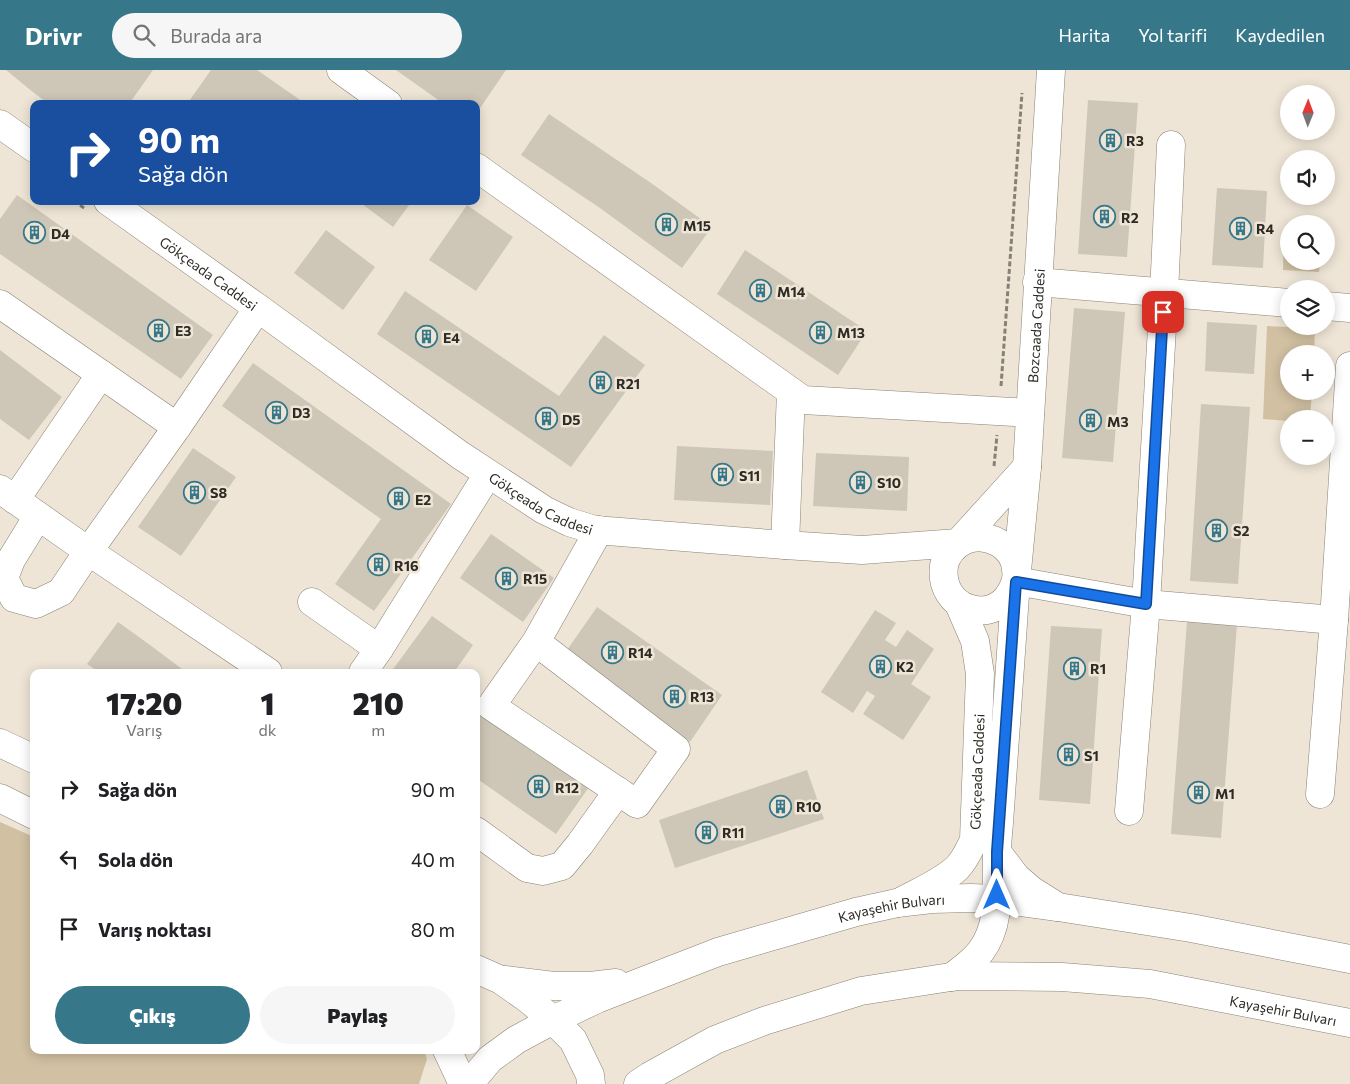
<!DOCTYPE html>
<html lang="tr">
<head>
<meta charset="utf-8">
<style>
	body { margin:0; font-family:Commissioner,sans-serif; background:#f6f6f6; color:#202124; height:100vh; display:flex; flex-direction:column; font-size:19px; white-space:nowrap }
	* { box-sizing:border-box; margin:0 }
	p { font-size:16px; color:#757577 }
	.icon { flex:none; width:28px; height:28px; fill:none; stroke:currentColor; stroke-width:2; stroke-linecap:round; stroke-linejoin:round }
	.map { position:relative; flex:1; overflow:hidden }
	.details { position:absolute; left:30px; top:599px; width:450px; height:385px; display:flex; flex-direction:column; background:#fff; border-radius:10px; box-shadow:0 2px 12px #0003 }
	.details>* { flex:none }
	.banner { position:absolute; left:30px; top:30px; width:450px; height:105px; border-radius:10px; box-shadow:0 2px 12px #0003; background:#1a4fa0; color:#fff; overflow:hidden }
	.needle { width:32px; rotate:1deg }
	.fabs { position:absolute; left:1280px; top:15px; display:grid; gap:10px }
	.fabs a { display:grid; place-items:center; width:55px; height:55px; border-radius:50%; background:#fff; box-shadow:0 2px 12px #0003; font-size:25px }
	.pin { position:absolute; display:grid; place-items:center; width:42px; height:42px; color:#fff; margin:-21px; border-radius:10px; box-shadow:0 2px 8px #0006 }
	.me { position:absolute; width:55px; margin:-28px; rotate:0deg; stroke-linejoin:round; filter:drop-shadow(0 0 4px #0008) }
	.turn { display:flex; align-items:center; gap:18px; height:105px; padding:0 25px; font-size:22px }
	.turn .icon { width:65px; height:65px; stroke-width:2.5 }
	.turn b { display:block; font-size:35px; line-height:42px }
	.eta { display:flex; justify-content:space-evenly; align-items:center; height:85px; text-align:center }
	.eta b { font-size:30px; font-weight:800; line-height:35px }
	.primary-button { display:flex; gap:10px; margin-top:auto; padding:10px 25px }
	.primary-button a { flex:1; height:58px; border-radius:30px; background:#36788a; color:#fff; font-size:20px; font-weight:800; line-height:58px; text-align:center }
	.primary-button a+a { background:#f6f6f6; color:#202124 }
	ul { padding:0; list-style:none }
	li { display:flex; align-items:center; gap:15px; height:70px; padding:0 25px }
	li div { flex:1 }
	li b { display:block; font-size:19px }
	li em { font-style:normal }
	header { display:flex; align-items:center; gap:30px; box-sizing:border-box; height:70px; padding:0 25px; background:#36788a; color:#fff }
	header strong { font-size:24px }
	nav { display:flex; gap:28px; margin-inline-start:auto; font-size:18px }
	.search { width:350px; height:45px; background:#f6f6f6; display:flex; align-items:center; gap:12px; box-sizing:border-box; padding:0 18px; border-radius:28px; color:#757577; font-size:19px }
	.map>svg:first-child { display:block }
</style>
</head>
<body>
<header>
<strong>Drivr</strong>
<div class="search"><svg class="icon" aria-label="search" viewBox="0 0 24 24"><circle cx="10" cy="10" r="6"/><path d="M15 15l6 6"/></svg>Burada ara</div>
<nav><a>Harita</a><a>Yol tarifi</a><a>Kaydedilen</a></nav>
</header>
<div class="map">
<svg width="1350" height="1014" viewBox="0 0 1350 1014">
	<rect width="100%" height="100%" fill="#eee5d6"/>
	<path fill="#d1c0a2" d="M1284 165 1289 166V191H1320L1319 202 1283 200Z
		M1267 256 1315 258 1314 284H1289V321H1312L1310 349H1289V351L1263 349Z
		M0 752 34 767V980H424L427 989 419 1014H0Z"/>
	<path fill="#cec6b7" d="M6 0H153L129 34H49L34 23Z
		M211 0H257L306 34H187Z
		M396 0H506L476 44V34H444Z
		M1088 30 1138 33 1127 187 1078 184Z
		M549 44 651 113 712 157 682 198 600 138 521 85Z
		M1217 118 1267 121 1263 198 1212 195Z
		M17 125 213 265 181 309 0 184V149Z
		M358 131H412L393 157Z
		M467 135 513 167 476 221 429 190Z
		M326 160 375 197 343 240 294 203Z
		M745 180 867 261 838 305 717 224Z
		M405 221 559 326 604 265 645 295 571 397 377 264Z
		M1074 238 1125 242 1113 392 1062 388Z
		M1207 252 1257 255 1254 304 1205 301Z
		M0 280 62 327 29 370 0 349Z
		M253 293 451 434 374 541 335 514 381 449 222 336Z
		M1201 334 1250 337 1238 514 1190 511Z
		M677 376 773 381 770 435 674 430Z
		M193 378 236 407 181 486 138 457Z
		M816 383 909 387 907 441 813 436Z
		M491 464 554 508 523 552 460 508Z
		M597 537 722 625 690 672 565 583Z
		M875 540 896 553 885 570 896 577 907 560 934 579 911 614 931 627 903 670 863 644 875 626 867 621 853 643 821 622Z
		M432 546 473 575 462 591 454 602H391Z
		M1187 551 1237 554 1221 768 1171 764Z
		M118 552 150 575 186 602H99L87 594Z
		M1051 556 1102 559 1090 734 1039 730Z
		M476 638 589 717 556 764 476 708Z
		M807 700 824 749 675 798 659 750Z"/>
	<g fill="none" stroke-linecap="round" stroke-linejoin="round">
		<defs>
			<g id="minor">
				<path d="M341 0 388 34"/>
				<path d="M0 54 34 78"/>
				<path d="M476 97 803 330 1030 343"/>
				<path id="s1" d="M108 131 258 238 460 385 544 440 569 452 595 460 785 475 862 480 958 473 1027 397"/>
				<path d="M1037 212 1289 233"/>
				<path d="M0 234 177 357"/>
				<path d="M1326 236 1350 238"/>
				<path d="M0 419 88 481 268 602"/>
				<path d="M15 430 101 304"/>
				<path d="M38 446 11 490 4 508 14 528 36 534 61 522 83 489 177 357 258 238"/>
				<path d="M785 475 791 322"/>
				<path d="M1016 511 1146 534 1334 550 1350 296"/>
				<path d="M312 532 379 579"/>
				<path d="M536 572 676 679 637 734 491 636 536 572 599 460"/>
				<path d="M363 602 379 579 488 404"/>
				<path d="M1320 724 1334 550"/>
				<path d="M1129 741 1146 534 1164 223 1171 75"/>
				<path d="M476 761 527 798 543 801 562 796 580 774 618 721"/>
				<path d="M997 782 1016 807 1031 820 1058 837"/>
				<path id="s2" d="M898 833C918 822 941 813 957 798 965 790 969 780 974 770L980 604 975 571 959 534"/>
				<path id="s3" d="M952 907C962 899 974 891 981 881 1002 853 996 816 997 784 997 773 998 763 999 753L1016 511C1016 508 1017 504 1016 500 1015 476 987 461 965 470 955 475 946 484 944 496 938 539 992 557 1011 522 1013 519 1014 515 1016 511L1027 397 1051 0"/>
			</g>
			<g id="major">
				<path d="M0 673 34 689"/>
				<path d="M0 728 34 745"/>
				<path d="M476 899 501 910 528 929 553 950 573 970 590 1005 591 1014"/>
				<path d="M505 910 554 916H590L616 913"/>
				<path d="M447 980 463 1014"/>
				<path id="s4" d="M469 1014 490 989 516 970 553 950 597 929 718 882 856 842 897 833 932 829 971 828 997 829 1058 837 1191 858 1350 889"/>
				<path id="s5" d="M638 1014 650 1006 715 970 764 951 861 921 957 906 1062 907 1150 914 1350 953"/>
			</g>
		</defs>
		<use href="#minor" stroke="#898274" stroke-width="29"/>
		<use href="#major" stroke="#898274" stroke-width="29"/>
		<path stroke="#868076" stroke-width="3" stroke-dasharray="5 2.5" stroke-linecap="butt" d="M74 131 84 138
			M1001 316 1022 23
			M994 396 997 365"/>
		<use href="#minor" stroke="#fff" stroke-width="28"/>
		<use href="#major" stroke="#fff" stroke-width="28"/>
	</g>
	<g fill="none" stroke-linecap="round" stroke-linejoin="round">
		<defs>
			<path id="route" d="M997 825V782L1016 512 1146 534 1163 242"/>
		</defs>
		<use href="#route" stroke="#114b97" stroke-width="12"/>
		<use href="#route" stroke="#1a73e8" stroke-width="9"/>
	</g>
	<defs>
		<symbol id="building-ring" viewBox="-11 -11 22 22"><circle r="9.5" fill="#eee5d6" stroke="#36788a" stroke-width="1.5"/><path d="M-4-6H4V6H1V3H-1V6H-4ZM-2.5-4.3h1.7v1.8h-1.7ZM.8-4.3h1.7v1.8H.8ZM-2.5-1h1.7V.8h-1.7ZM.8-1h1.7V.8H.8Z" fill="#36788a"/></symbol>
	</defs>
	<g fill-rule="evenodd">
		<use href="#building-ring" x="1098" y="58" width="25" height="25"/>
		<use href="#building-ring" x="1092" y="134" width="25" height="25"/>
		<use href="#building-ring" x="654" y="142" width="25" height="25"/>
		<use href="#building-ring" x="1228" y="146" width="25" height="25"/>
		<use href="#building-ring" x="22" y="150" width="25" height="25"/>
		<use href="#building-ring" x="748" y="208" width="25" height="25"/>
		<use href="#building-ring" x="146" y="248" width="25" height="25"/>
		<use href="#building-ring" x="808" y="250" width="25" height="25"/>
		<use href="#building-ring" x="414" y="254" width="25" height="25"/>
		<use href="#building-ring" x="588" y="300" width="25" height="25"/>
		<use href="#building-ring" x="264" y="330" width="25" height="25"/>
		<use href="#building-ring" x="534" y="336" width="25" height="25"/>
		<use href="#building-ring" x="1078" y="338" width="25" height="25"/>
		<use href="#building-ring" x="710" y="392" width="25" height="25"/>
		<use href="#building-ring" x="848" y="400" width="25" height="25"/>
		<use href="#building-ring" x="182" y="410" width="25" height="25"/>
		<use href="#building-ring" x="386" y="416" width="25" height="25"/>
		<use href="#building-ring" x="1204" y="448" width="25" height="25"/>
		<use href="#building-ring" x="366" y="482" width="25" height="25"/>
		<use href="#building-ring" x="494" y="496" width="25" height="25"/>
		<use href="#building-ring" x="600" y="570" width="25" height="25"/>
		<use href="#building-ring" x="868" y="584" width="25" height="25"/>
		<use href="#building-ring" x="1062" y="586" width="25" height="25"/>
		<use href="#building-ring" x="662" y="614" width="25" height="25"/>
		<use href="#building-ring" x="1056" y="672" width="25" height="25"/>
		<use href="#building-ring" x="526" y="704" width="25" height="25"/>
		<use href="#building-ring" x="1186" y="710" width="25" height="25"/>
		<use href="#building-ring" x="768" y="724" width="25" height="25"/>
		<use href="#building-ring" x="694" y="750" width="25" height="25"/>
	</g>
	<g text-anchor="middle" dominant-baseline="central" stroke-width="5" stroke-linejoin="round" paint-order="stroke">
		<g font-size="14" font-weight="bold" fill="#2e2b25" stroke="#eee5d6" text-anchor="start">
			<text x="1126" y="70">R3</text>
			<text x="1121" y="147">R2</text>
			<text x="683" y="155">M15</text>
			<text x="1256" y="158">R4</text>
			<text x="51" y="163">D4</text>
			<text x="777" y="221">M14</text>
			<text x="175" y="260">E3</text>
			<text x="837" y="262">M13</text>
			<text x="443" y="267">E4</text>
			<text x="616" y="313">R21</text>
			<text x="292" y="342">D3</text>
			<text x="562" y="349">D5</text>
			<text x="1107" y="351">M3</text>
			<text x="739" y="405">S11</text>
			<text x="877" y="412">S10</text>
			<text x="210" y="422">S8</text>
			<text x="415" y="429">E2</text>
			<text x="1233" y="460">S2</text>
			<text x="394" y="495">R16</text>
			<text x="523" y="508">R15</text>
			<text x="628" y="582">R14</text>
			<text x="896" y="596">K2</text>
			<text x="1090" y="598">R1</text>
			<text x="690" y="626">R13</text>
			<text x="1084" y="685">S1</text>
			<text x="555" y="717">R12</text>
			<text x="1215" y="723">M1</text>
			<text x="796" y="736">R10</text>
			<text x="722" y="762">R11</text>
		</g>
		<g font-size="14" fill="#2e2b25" stroke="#eee5d6">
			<text stroke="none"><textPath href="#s1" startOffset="124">Gökçeada Caddesi</textPath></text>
			<text stroke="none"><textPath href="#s3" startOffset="898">Bozcaada Caddesi</textPath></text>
			<text stroke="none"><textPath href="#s1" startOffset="529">Gökçeada Caddesi</textPath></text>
			<text stroke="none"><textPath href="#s2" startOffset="170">Gökçeada Caddesi</textPath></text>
			<text stroke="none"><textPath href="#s4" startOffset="465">Kayaşehir Bulvarı</textPath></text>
			<text stroke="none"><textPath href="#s5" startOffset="669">Kayaşehir Bulvarı</textPath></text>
		</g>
	</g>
</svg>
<div class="fabs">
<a><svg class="needle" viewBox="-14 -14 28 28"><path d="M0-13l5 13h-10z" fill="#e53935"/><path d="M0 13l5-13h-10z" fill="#757577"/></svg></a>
<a><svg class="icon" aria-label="sound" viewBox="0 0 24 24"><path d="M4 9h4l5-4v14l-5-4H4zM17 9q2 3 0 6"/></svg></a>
<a><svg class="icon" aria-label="search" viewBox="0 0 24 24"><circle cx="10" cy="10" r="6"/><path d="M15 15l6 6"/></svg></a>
<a><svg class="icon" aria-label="layers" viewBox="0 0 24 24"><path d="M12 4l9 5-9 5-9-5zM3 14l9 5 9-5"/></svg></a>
<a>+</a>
<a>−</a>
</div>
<div class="pin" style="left:1163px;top:242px;background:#d93025"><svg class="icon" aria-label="arrive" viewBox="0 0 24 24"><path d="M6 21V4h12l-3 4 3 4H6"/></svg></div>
<svg class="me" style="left:997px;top:825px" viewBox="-20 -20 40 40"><path d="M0-17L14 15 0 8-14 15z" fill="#1a73e8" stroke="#fff" stroke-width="4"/></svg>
<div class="banner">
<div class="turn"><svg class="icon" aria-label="right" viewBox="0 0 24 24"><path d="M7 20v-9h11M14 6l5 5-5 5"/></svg><div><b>90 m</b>Sağa dön</div></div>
</div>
<section class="details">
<div class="eta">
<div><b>17:20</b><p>Varış</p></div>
<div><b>1</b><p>dk</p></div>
<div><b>210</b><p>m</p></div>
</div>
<ul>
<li><svg class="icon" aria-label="right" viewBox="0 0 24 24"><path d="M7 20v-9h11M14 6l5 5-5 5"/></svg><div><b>Sağa dön</b></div><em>90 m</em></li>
<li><svg class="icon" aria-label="left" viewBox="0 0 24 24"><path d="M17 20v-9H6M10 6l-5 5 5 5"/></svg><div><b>Sola dön</b></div><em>40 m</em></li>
<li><svg class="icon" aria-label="arrive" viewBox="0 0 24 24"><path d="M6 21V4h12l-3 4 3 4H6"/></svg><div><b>Varış noktası</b></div><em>80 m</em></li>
</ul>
<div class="primary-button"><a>Çıkış</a><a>Paylaş</a></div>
</section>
</div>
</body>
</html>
